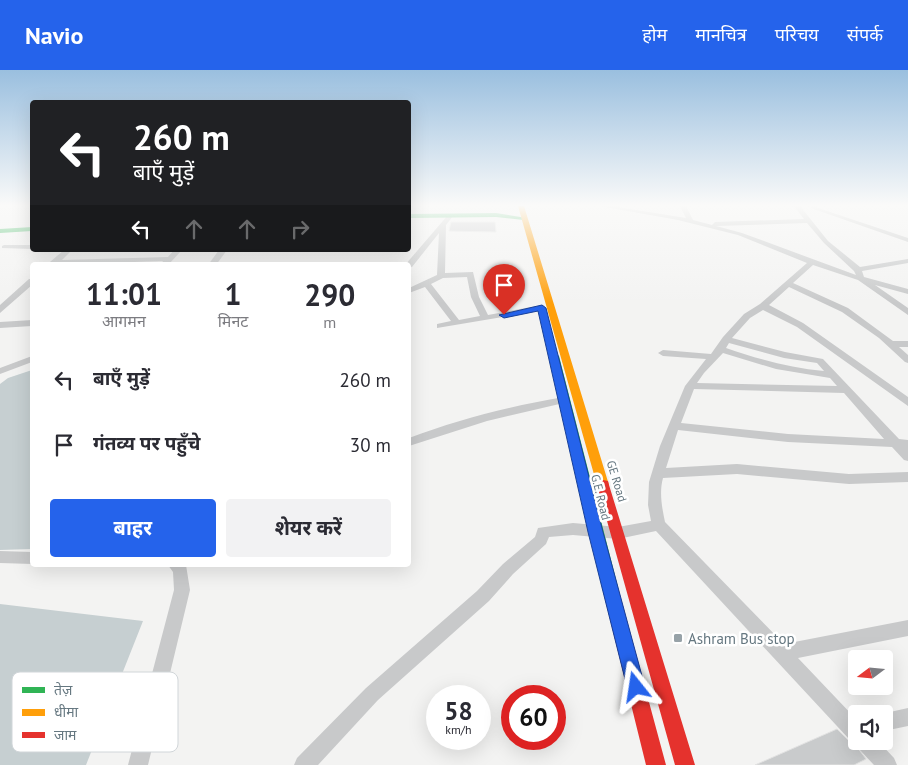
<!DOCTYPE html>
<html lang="hi">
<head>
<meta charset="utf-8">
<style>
	body { margin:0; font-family:"PT Sans","Noto Sans Devanagari",sans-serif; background:#f2f2f3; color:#2b2b33; height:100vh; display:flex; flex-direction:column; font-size:19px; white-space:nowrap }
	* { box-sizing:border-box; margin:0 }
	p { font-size:16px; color:#7c7c81 }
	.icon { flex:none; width:28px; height:28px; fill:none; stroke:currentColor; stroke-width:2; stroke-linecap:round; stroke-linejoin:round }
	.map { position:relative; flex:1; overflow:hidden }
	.panel { position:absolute; left:30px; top:192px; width:381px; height:305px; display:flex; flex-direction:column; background:#fff; border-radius:5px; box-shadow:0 5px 20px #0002 }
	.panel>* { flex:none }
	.banner { position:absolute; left:30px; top:30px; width:381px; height:152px; border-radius:5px; box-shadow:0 5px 20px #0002; background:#202124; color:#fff; overflow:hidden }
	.needle { width:32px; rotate:254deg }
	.buttons { position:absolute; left:848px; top:580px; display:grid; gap:10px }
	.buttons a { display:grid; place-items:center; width:45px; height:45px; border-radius:5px; background:#fff; box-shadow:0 5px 20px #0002; font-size:25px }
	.speed { position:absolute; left:426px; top:615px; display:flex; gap:10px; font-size:25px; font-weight:700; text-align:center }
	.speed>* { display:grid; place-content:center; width:65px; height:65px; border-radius:50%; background:#fff; box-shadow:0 5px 20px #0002; line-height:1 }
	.speed small { font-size:12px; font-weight:400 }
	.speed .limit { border:8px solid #d22; background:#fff; color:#111 }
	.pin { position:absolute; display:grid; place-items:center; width:42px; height:42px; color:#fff; margin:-51px -21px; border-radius:50% 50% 50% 0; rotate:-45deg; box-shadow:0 0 5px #0007 }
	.pin .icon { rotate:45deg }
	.me { position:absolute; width:55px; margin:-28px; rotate:345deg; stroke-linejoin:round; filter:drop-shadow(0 0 4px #0008) }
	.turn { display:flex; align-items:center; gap:18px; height:105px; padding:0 20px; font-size:22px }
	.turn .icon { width:65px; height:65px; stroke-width:2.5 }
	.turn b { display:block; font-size:35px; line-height:42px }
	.lanes { display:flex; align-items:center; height:48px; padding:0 20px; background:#0003; justify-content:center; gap:25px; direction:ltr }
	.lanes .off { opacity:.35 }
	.eta { display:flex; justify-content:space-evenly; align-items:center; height:85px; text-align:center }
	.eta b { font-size:30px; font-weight:700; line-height:35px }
	.action { display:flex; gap:10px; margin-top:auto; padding:10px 20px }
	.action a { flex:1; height:58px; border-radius:5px; background:#2563eb; color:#fff; font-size:20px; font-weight:700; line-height:58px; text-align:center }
	.action a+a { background:#f2f2f3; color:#2b2b33 }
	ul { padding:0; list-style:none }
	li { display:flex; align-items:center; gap:15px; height:65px; padding:0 20px }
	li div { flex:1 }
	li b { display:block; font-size:19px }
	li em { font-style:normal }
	header { display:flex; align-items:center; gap:30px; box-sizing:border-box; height:70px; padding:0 25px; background:#2563eb; color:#fff }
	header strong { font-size:24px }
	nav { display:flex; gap:28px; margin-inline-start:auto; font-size:18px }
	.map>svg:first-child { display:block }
</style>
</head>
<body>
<header>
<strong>Navio</strong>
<nav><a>होम</a><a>मानचित्र</a><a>परिचय</a><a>संपर्क</a></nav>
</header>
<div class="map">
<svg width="908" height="695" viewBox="0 0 908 695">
	<rect width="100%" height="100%" fill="#f3f3f2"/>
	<path fill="#c6cfd1" d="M32 300V479L0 480V314L8 308Z
		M0 534 143 551 86 695H0Z"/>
	<path fill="#c9cbcc" stroke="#e2e2e2" d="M451 152H495L496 162 449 161Z
		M837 659 848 670 854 673 866 689 854 695H755Z"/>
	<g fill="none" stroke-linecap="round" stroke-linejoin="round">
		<path fill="#c8c9ca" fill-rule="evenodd" d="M600 136H611L686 148 680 136H686L693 150 712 155 715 152 804 149 794 136H800L828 171 860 197 908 189V193L862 201 864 207 908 219V224L875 215 908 238V245L858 210 813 195 793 213 848 238 893 271H908V277H899L908 285V293L905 292 879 268 842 242 789 217 769 235 803 253 908 327V336L797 257 763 240 750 248 732 268 785 282 823 289 899 369 908 370V391L904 390 892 377 788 372 678 360 666 398 737 394 849 404 908 402V412L849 414 737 404 663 408C659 422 662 438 665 452L784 574 908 550V566L798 588 856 649V671H878L894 688 897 695H874L858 678 855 671 849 669 656 461 618 469 573 465 549 467 546 474 513 504 489 531 378 630 318 695H294L297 688 366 618 477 521 503 494 535 467 538 458 573 453 618 457 651 451 648 435 649 412 660 376 685 316 706 289 663 286 658 283 663 280 711 284 723 267 744 244 760 234 807 193 738 165 678 150ZM807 153 824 173 854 201 856 205 742 163 716 156ZM729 273 784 288 817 293 824 301C790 298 758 289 726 278ZM723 283 776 299 830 308 837 316 697 313 704 303ZM694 319 844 323 884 369 788 364 681 353Z
			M812 136 908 168V172L811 138Z
			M448 145 453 146 446 155 445 203 473 202 479 227 488 245 542 235 545 236V240L437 258V254L451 251 425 217 409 223V218L437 205 439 163 412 197 405 195ZM467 207 471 227 480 246 459 250 431 214 443 208Z
			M4 175H32V179L2 178V176Z
			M64 180H72L62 190 168 187 174 180H182L168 195H160L163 191 50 195V192Z
			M219 180H227L216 195H208Z
			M29 209H32V215L0 243V235Z
			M32 250V256L0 258V252Z
			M32 286V292L0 304V298Z
			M564 327 569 330 568 332 487 351 409 376V368C459 349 511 336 564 327Z
			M0 481 32 482V494L0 493Z
			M168 495H186L190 520 148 695H128L174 520 173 502Z
			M908 638V656L884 661V644H881Z"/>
		<path fill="#30b455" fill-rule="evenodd" d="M496 143 527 148 524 150 496 147 409 148V144Z
			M32 157V161L0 163V159Z
			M554 283 559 286 619 521 617 526 611 528 605 526 603 521 549 286Z"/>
		<path fill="#ff9f0a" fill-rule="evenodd" d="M518 136H524L609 415 608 419 603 420 598 419 597 415Z"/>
		<path fill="#e5322d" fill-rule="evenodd" d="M603 410 608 411 609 415 695 695H675L597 415 598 411Z
			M611 514 617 516 619 521 666 695H646L603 521 605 516Z"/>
	</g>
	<linearGradient id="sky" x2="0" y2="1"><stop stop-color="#9abfdf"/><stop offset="0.58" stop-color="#fafaf9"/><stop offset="1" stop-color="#fafaf9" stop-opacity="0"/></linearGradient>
	<rect width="908" height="233" fill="url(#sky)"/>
	<path fill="#2563eb" stroke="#184099" d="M542 235 546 238 603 462 645 617 642 623 636 626 629 623 627 617 588 462 538 241 504 248 499 245Z"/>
	<rect fill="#97a2a8" stroke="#fff" stroke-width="2" x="673" y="563" width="10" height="10" rx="2.5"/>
	<g text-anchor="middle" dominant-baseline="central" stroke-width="5" stroke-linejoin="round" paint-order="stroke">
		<g font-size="12" fill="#657780" stroke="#fff">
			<text transform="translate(617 411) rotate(73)">GE Road</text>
			<text transform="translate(601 427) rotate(76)">G.E. Road</text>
		</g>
		<g font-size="15" fill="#657780" stroke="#fff" text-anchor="start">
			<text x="688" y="568">Ashram Bus stop</text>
		</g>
	</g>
	<rect x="12" y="602" width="166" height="80" rx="8" fill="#fff" stroke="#d1d6d9" stroke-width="1"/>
	<rect x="22" y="617" width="23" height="6" fill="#30b455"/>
	<rect x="22" y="639" width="23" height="7" fill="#ff9f0a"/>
	<rect x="22" y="662" width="23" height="6" fill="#e5322d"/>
	<g font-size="14" fill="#657780">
		<text x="54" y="625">तेज़</text>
		<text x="54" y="647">धीमा</text>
		<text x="54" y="670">जाम</text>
	</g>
</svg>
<div class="buttons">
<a><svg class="needle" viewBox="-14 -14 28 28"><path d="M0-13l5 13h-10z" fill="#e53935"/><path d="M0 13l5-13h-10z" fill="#7c7c81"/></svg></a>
<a><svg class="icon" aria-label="sound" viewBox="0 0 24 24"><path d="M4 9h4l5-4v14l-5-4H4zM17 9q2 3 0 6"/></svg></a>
</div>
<div class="speed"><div>58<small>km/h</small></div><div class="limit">60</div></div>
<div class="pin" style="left:504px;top:245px;background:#d93025"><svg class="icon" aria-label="arrive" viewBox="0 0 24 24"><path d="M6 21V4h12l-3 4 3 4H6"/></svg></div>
<svg class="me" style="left:636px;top:617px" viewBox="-20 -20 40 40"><path d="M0-17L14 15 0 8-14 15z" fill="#2563eb" stroke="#fff" stroke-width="4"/></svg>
<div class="banner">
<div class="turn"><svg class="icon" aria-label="left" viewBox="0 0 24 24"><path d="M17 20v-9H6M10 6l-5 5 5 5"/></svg><div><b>260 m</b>बाएँ मुड़ें</div></div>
<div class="lanes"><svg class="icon" aria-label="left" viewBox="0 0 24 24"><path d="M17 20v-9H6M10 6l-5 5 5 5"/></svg><svg class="icon off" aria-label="ahead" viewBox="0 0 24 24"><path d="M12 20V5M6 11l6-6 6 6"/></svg><svg class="icon off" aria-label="ahead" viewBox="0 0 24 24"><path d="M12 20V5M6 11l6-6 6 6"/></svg><svg class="icon off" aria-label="right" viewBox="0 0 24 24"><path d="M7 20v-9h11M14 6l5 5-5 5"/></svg></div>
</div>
<section class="panel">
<div class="eta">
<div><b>11:01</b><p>आगमन</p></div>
<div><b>1</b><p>मिनट</p></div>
<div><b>290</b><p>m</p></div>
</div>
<ul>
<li><svg class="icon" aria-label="left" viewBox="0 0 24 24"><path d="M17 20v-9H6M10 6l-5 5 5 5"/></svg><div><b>बाएँ मुड़ें</b></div><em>260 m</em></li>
<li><svg class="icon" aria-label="arrive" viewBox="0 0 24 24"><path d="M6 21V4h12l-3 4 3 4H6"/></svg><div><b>गंतव्य पर पहुँचे</b></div><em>30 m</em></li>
</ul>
<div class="action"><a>बाहर</a><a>शेयर करें</a></div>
</section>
</div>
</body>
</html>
